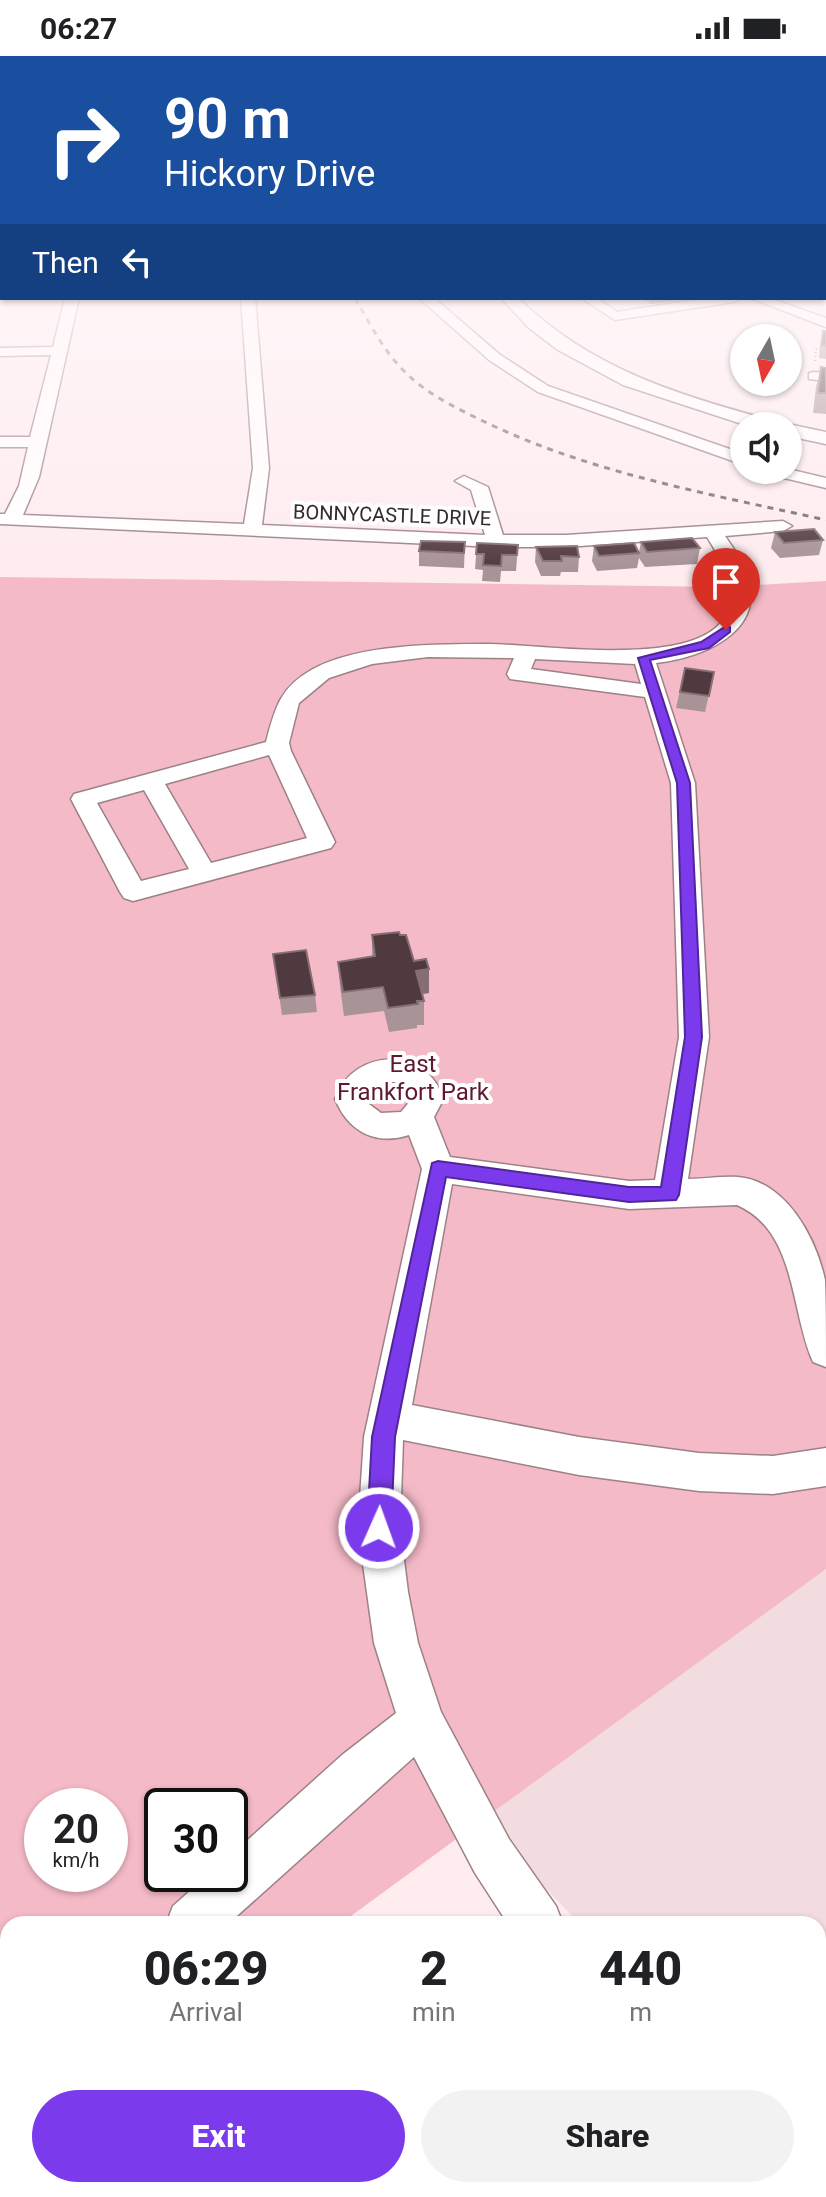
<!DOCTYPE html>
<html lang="en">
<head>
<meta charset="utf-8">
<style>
	body { margin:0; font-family:Roboto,sans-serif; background:#f2f2f2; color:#202124; height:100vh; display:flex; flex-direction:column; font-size:30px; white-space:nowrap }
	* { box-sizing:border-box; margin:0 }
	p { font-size:26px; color:#757577 }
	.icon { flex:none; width:44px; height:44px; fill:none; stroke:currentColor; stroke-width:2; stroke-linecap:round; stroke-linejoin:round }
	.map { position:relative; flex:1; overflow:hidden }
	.details { position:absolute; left:0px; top:1860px; width:826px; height:282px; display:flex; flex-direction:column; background:#fff; border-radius:24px 24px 0 0; box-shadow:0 2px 6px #0004 }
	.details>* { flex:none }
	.guide { position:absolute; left:0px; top:0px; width:826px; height:244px; box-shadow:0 2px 6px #0004; background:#1a4fa0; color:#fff; overflow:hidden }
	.needle { width:52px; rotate:189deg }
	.buttons { position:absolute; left:730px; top:268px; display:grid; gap:16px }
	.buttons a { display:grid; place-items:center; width:72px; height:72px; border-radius:50%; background:#fff; box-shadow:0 2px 6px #0004; font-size:40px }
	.speed { position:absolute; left:24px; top:1732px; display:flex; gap:16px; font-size:40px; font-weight:700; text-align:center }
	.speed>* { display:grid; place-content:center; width:104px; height:104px; border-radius:50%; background:#fff; box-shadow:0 2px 6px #0004; line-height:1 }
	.speed small { font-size:20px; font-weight:400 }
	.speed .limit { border:4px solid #111; border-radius:12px; background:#fff; color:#111 }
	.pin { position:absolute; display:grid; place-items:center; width:68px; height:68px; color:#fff; margin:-82px -34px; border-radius:50% 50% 50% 0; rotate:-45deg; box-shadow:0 0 8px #0007 }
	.pin .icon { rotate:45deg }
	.me { position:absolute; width:88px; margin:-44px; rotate:2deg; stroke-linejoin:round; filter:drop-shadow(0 0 6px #0008) }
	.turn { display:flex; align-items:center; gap:28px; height:168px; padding:0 32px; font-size:36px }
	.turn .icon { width:104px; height:104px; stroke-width:2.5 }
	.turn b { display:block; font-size:56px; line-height:68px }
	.then { display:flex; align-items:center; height:76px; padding:0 32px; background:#0003; gap:16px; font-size:30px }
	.eta { display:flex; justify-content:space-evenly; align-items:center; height:136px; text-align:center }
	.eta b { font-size:48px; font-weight:800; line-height:56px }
	.cta { display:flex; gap:16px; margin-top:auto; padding:16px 32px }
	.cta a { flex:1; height:92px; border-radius:48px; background:#7c3aed; color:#fff; font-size:32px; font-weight:800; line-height:92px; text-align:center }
	.cta a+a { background:#f2f2f2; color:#202124 }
	.status { display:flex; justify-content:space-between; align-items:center; height:56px; padding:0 40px; background:#fff; direction:ltr }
	.status svg { height:22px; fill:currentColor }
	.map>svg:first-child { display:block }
</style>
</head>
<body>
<div class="status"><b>06:27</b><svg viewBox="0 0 49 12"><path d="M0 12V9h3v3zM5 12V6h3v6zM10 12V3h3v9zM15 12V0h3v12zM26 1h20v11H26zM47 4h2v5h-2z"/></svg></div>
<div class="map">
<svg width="826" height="2141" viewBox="0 0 826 2141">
	<rect width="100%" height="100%" fill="#feecef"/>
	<path fill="#f2dce0" d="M826 1513V2121L818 2113V1868H580L529 1815 492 1756Z"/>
	<path fill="#f5bac8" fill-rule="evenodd" d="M0 521 723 531 826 525V1513L340 1868H8V2111L0 2117ZM42 1750H110V1818H42ZM162 1750H230V1818H162Z"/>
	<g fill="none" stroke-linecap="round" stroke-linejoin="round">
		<defs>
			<path id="minor" d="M0 219H2V227H0Z
				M65 242H79L39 421 23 459 244 468 253 412 241 242H255L269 412 262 469 485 479 471 434 455 425 464 420 488 431 503 479H566L783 465 792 470 783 475 725 480C734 493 744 507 749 523 763 579 699 602 656 607L695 727 709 981 688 1123C704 1123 722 1120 738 1121 786 1125 816 1182 825 1224 826 1250 826 1284 826 1311L813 1306C790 1255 797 1175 737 1149L629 1153 452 1128 412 1349 579 1381 699 1397 773 1400 826 1392V1430L773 1438 699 1435 579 1419 403 1384 400 1472 408 1536 418 1587 441 1656 509 1783 556 1850 563 1868H508L475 1817 414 1701 228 1868H166L173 1850 209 1818H230V1800L342 1699 396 1657 374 1587 358 1472 364 1381 422 1113 409 1079C375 1090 348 1075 335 1043 353 991 429 989 443 1044L434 1061 450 1101 629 1125 655 1124 679 981 671 727 645 641 510 623 507 618 514 602 428 601 372 608 329 622 299 647 289 687 291 695 335 786 331 792 133 845 124 842 120 836 71 743 74 738 266 686C275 652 280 631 313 613 359 588 436 588 487 588 560 588 805 633 707 481L566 491H496L0 468V458H5L19 430 28 391H0V381H30L51 299 0 300V292L53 291ZM535 603 635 608 641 628 531 613ZM269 699 307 782 211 807 165 728ZM144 734 189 813 141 825 97 747ZM384 1026H395L410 1037 411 1044 401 1056 381 1057 369 1048V1037Z
				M419 242H434L499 298 548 330 744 398V409L538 336 489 304Z
				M581 242H597L617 256 708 242H741L734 246 615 264Z
				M750 242H769L826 262V271Z
				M814 316 826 317V325L809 323V317Z
				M788 413 826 422V432L767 418 765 414Z
				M8 1976V2030L0 2032V1978Z
				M742 2134H802L805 2141H745Z"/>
			<path id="major" d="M501 242H518C590 313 683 341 778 366L781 370 788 368 826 376V388L788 380V370H748L623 329 558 294 529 272Z"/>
		</defs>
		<use href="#minor" stroke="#9c8187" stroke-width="3"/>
		<use href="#major" stroke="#9c8187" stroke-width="3"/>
		<path stroke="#9d8e91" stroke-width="2" stroke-dasharray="1 3" stroke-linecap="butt" d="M815 305 816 293H819"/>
		<use href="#minor" fill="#fff" fill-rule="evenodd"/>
		<use href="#major" fill="#fff" fill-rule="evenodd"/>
		<path stroke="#716467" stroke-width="3" stroke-dasharray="6 6" stroke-linecap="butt" d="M355 242C370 268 384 296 406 317 427 338 456 352 483 365 590 417 710 438 826 464"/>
	</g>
	<path fill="#a89397" d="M641 242H696L650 248Z
		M823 275H826V303L819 302 820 288Z
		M821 311 826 312V358L813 357 816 331Z
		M775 476 823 484 819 499 780 502 771 492Z
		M465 486 464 512 419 510V495Z
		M641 486 700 492 697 508 645 511 639 502 637 512 597 515 592 505 594 490 639 496Z
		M477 487 518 489 516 515H501L500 526 482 525 483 514 475 513Z
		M536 491 579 501 578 516H561L560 520H541L535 506Z
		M685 612 714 616 705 656 676 652Z
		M372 879 414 905 429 913V937L422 938 424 945V969H417V972L389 976 384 955 344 960 340 930 338 906 372 900Z
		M273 898 315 939 317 956 282 959Z"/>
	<path fill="#856f74" d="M651 242H696L650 248Z
		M429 913V937L416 939V915Z"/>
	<path fill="#513a3f" stroke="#856f74" stroke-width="2" d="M823 275H826V290L822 289Z
		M821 311 826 312V337H818Z
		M814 473 823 484 784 487 775 476Z
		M692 482 700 492 647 496 641 486Z
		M421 485 465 486 464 497 419 495Z
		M477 487 518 489 517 499H502L501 510 483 509 484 498H476Z
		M634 487 639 497 599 500 594 490Z
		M577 490 579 501 561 500 562 505H543L536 491Z
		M685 612 714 616 709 640 680 636Z
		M399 876 400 879H406L414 905 426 903 429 913 416 915 424 945H417L418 948 388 952 383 931 343 936 338 906 375 900 372 879Z
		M306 894 315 939 280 942 273 898Z"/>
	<linearGradient id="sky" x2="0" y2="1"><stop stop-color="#95a0c4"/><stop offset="0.42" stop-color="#fff6f8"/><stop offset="1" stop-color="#fff6f8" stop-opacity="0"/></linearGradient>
	<rect width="826" height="514" fill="url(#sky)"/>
	<path fill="#7c3aed" stroke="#51269a" stroke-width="2" d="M726 570 730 571V576L709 592 650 604 690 727 702 981 679 1139 676 1144 629 1146 446 1121 395 1381 391 1472 387 1480 379 1483 371 1480 367 1472 372 1381 432 1107 438 1105 629 1131H661L685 981 677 727 638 602 701 586Z"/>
	<g text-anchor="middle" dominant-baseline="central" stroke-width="8" stroke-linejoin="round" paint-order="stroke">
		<g font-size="20" fill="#34292c" stroke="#fefefe">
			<text transform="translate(392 459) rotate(2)">BONNYCASTLE DRIVE</text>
		</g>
		<g font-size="24" fill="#5e1830" stroke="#fefefe">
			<text x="413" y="1008">East<tspan x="413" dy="28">Frankfort Park</tspan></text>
		</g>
	</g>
</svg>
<div class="buttons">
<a><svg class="needle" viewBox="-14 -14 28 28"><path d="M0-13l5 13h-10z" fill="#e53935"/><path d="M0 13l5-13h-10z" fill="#757577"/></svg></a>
<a><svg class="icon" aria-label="sound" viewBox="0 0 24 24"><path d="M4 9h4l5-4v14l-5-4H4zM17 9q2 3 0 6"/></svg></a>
</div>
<div class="speed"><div>20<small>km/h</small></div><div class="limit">30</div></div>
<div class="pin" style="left:726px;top:574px;background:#d93025"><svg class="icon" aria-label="arrive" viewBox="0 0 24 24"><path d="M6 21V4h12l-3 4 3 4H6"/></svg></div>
<svg class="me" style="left:379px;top:1472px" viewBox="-20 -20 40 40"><circle r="17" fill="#7c3aed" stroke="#fff" stroke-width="3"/><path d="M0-11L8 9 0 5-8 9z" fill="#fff"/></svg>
<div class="guide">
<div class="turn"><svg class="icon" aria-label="right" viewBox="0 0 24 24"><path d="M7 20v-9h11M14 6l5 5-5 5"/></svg><div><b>90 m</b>Hickory Drive</div></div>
<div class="then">Then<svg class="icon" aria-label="left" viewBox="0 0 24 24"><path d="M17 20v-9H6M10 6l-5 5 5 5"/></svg></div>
</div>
<section class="details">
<div class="eta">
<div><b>06:29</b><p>Arrival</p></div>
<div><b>2</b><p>min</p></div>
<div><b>440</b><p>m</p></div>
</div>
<div class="cta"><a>Exit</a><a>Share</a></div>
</section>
</div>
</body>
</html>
